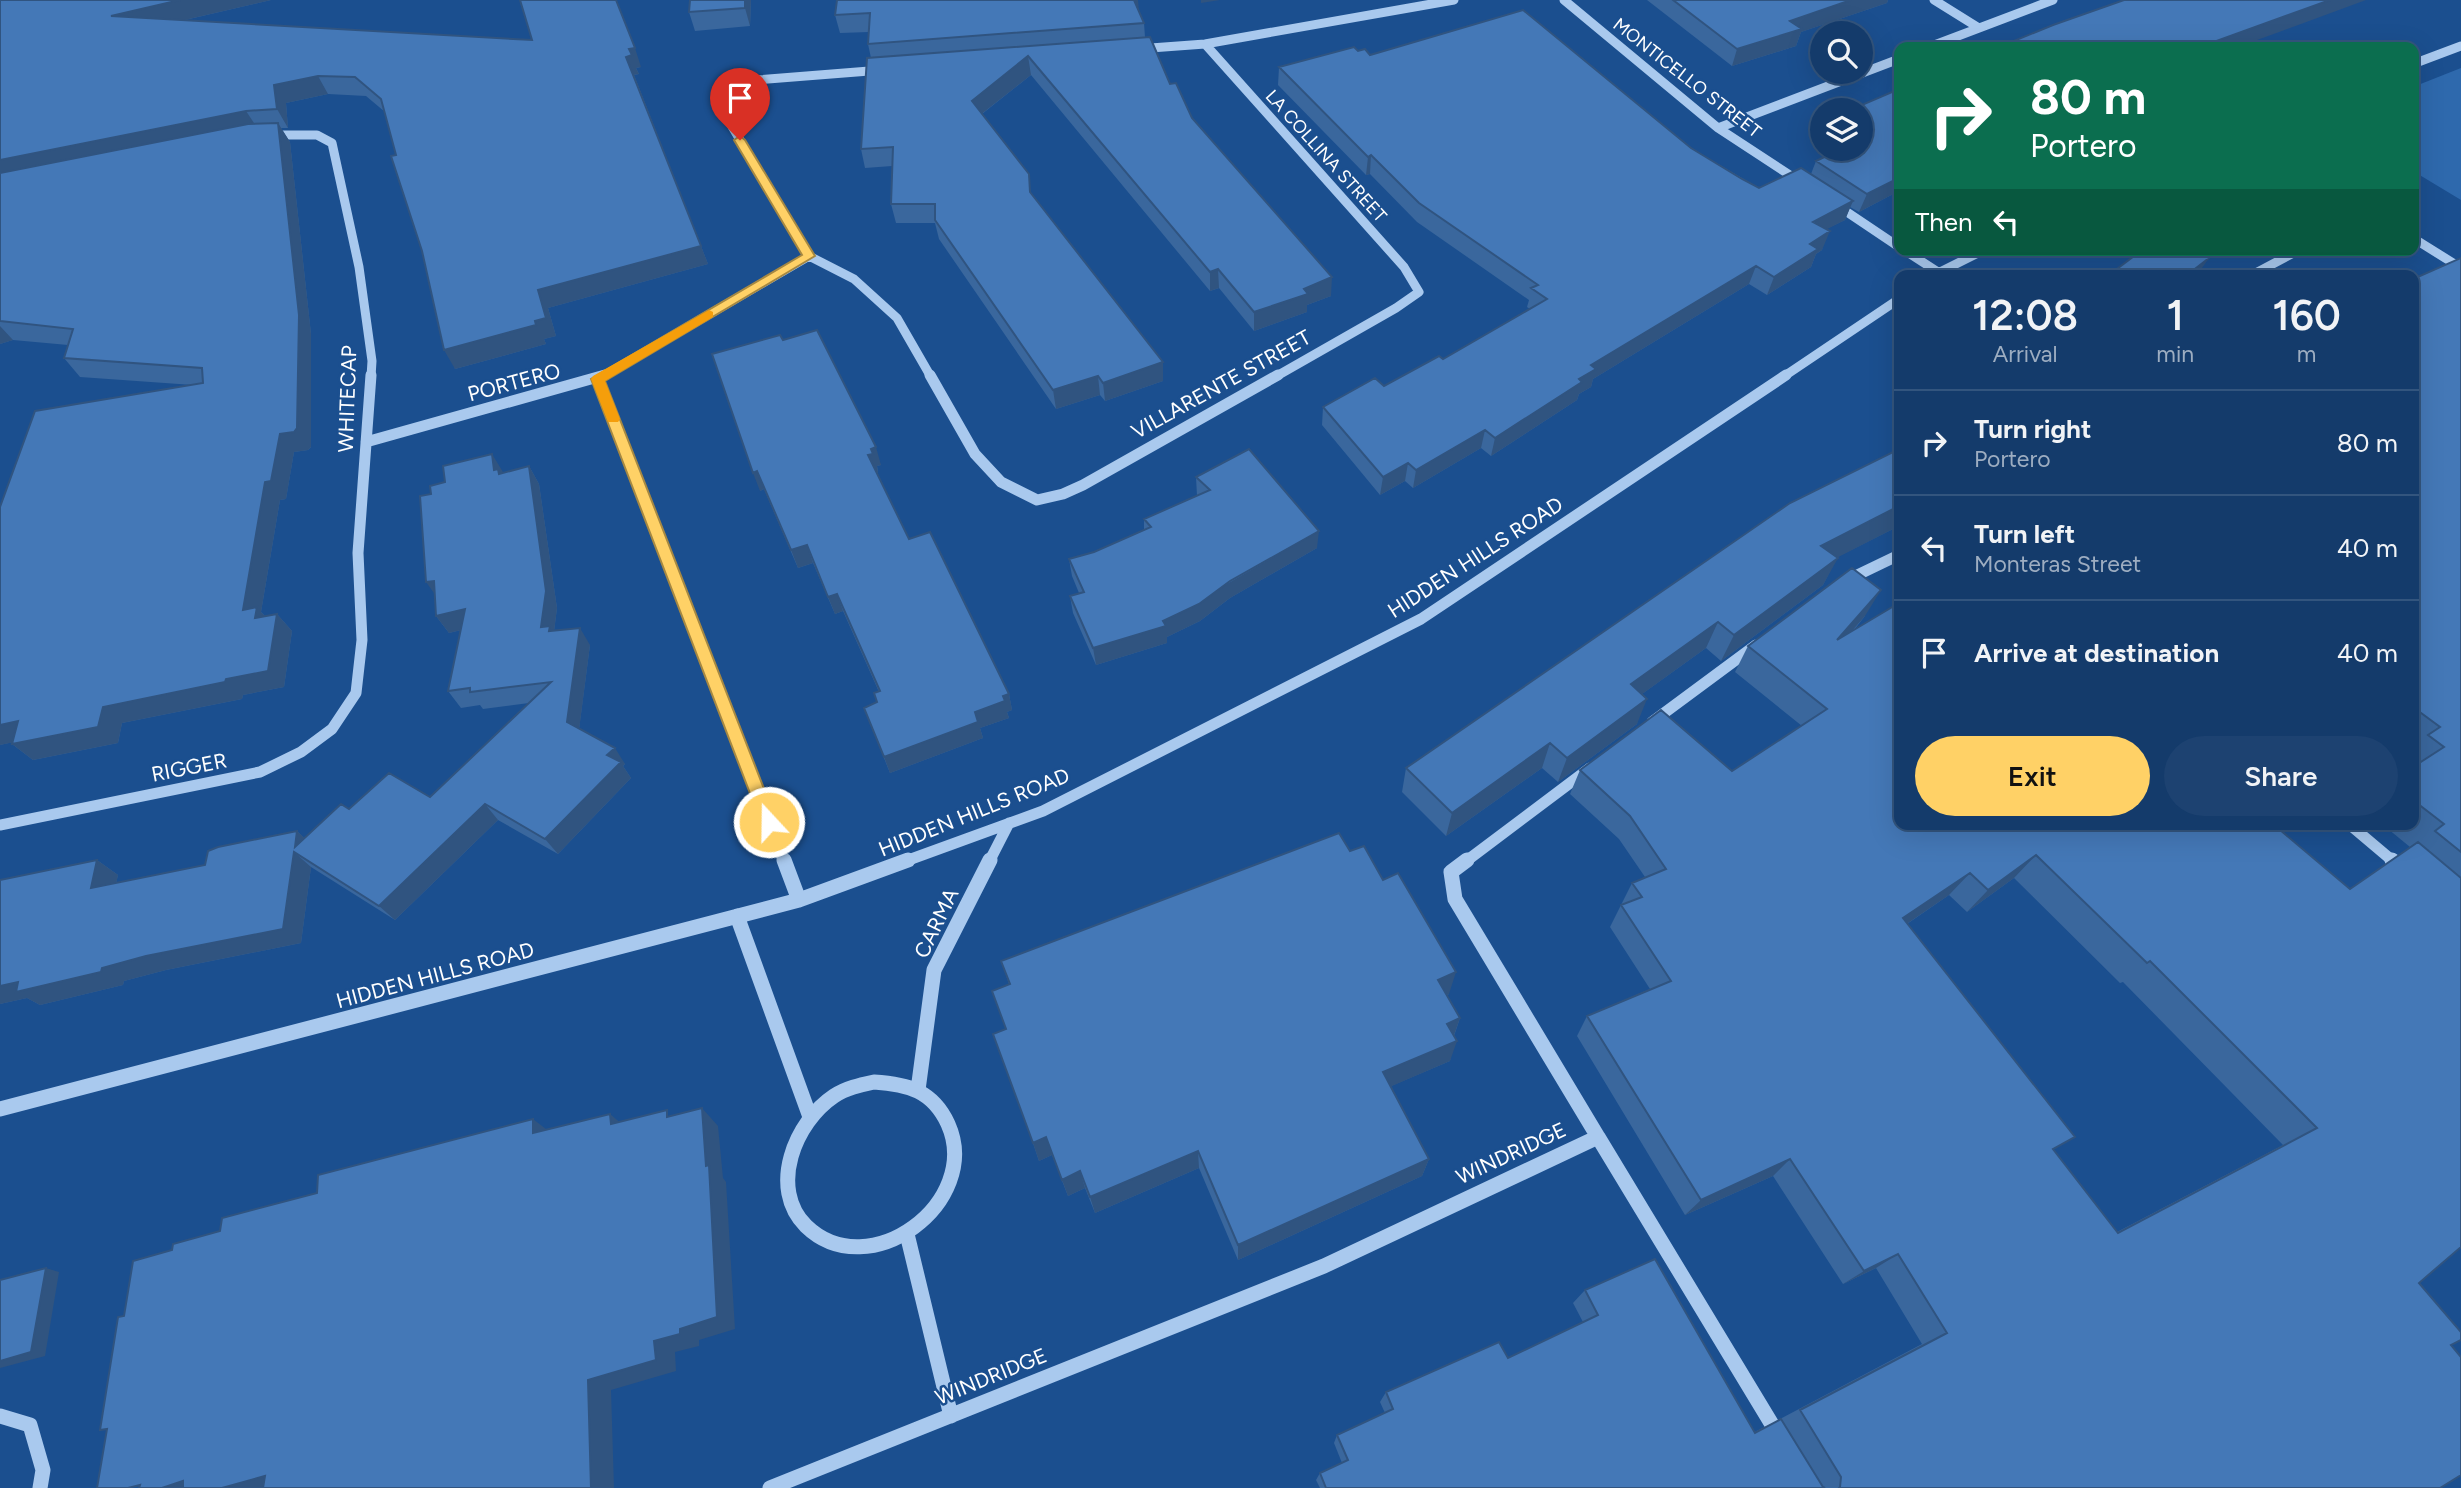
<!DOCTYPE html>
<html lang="en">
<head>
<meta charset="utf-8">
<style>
	body { margin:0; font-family:Figtree,sans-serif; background:#1d4271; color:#f1f3f6; height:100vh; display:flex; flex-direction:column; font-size:26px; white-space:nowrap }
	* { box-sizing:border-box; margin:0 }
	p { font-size:23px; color:#9dadc1 }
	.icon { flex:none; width:38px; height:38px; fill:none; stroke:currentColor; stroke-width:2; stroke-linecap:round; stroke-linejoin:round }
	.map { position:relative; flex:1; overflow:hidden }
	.sheet { position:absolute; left:1894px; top:270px; width:525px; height:560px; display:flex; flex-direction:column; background:#143b6b; border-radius:14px; box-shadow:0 7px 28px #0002,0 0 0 2px #33557e }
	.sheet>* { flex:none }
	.hud { position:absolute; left:1894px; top:42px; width:525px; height:214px; border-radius:14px; box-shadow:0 7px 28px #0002,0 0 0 2px #33557e; background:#0b6e4f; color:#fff; overflow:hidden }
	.buttons { position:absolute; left:1810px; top:21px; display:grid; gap:14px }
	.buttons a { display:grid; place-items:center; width:63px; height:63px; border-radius:50%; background:#143b6b; box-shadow:0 7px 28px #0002,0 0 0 2px #33557e; font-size:35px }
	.pin { position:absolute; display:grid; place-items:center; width:60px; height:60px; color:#fff; margin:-72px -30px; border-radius:50% 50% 50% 0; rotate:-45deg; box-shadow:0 0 7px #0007 }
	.pin .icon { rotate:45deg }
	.me { position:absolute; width:77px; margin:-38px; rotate:339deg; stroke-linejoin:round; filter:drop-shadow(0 0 5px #0008) }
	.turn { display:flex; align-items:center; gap:24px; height:147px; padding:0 21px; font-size:32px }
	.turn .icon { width:91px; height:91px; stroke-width:2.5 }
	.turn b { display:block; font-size:49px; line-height:60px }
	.then { display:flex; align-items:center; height:66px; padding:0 21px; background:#0003; gap:14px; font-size:26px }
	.eta { display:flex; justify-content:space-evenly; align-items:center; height:119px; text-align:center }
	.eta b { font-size:42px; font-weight:600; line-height:49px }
	.button { display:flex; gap:14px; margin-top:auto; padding:14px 21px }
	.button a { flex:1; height:80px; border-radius:42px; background:#ffd166; color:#111; font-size:28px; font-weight:600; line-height:80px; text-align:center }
	.button a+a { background:#1d4271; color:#f1f3f6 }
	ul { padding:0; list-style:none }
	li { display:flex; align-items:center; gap:21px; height:105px; padding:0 21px; border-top:2px solid #33557e }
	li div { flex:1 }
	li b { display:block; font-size:26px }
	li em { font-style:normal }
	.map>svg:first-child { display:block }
</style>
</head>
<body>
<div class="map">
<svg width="2461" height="1488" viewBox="0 0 2461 1488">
	<rect width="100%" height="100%" fill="#1b4f8f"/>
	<path fill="#2e69ad" d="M2461 68V200L2413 171V87Z"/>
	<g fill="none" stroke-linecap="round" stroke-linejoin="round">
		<path stroke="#a9c9ee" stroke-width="9" d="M1564 0 1718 128 1802 183
			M1934 0 1979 28
			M1205 44 1404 267 1419 292 1396 308 1275 377
			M1929 47 2053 0
			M1137 49 1205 44 1454 0
			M2413 64 2461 46
			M882 70 744 81 728 90 721 108 809 256 854 279 897 318 931 377
			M1718 128 1899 59
			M271 135H317L332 143 359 267 372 361 371 377
			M1835 204 1899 247
			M2413 238 2461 268
			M1904 250 1938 272
			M1934 275 1984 250
			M2252 275 2299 250
			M602 377 809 256
			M1783 377 1899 299"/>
		<path stroke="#a9c9ee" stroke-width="11" d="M930 375 975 454 1001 482 1037 500 1063 494 1083 485 1278 375
			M598 379 784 862
			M366 442 605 375
			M1847 580 1899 555
			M1652 722 1756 645
			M2349 824 2394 862
			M0 825 260 772 301 752 332 729 356 693 362 640 358 553 371 375
			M903 862 1043 811 1421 619 1786 375
			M989 862 1009 823
			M1465 862 1590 768"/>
		<path stroke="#a9c9ee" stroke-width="15" d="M784 860 799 900
			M2392 860 2404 870
			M737 916 810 1117
			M874 1082C908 1084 933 1091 948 1124 983 1202 869 1287 806 1226 768 1188 795 1122 834 1096 846 1088 860 1085 874 1082Z
			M918 1090 934 970 990 860
			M0 1109 799 900 908 860
			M1598 1137 1779 1436
			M907 1234 951 1416
			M0 1416 30 1425 43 1470 40 1488
			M770 1488 1324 1266 1598 1137 1455 899 1451 872 1467 860"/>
	</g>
	<path fill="#3a679d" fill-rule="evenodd" d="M0 0H271L185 20 641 67 636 68 639 74 634 75 708 264 548 308 556 336 544 339 546 344 455 369 422 251 385 112 366 96 328 94 286 103 288 128H281L290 142 311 334V447L308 450 294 452 286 499 280 500 261 612 265 616 277 614 292 631 284 687 243 695 242 699 122 723 118 743 33 760 12 744 13 742 0 745V507L193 385 80 377 64 358 68 345 13 340 0 344Z
		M690 0H751L750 26 695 31 689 12Z
		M837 0 1139 11 1144 23 1145 37 1170 84 1192 118 1331 296 1307 305V312L1254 331 1219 288 1210 291 1031 75 982 114 1031 194 1163 362V381L1105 401 1100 395 1056 409 939 239 935 223H896L891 204 892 166 865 168 861 149 871 58 868 44 869 32 840 33 835 15Z
		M1647 0H1888L1887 3 1801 32 1796 46 1732 66Z
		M1358 51 1691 148 1759 188 1811 174 1816 161 1829 155 1815 147 1822 129V149H1860V110H1856L1857 107 1899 89V191L1859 212 1850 207 1845 220 1826 229 1822 250 1816 254 1811 267 1767 295 1749 284 1593 379 1591 387 1579 394 1577 400 1491 456 1481 448 1413 488 1405 481 1380 495 1322 425 1323 407 1384 386 1443 359 1530 309 1527 307 1529 300 1417 222 1370 174 1366 175 1278 85 1279 67Z
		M2461 258V1247L2419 1283 2451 1345 2440 1488H1320L1316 1480 1320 1473 1342 1463 1334 1443 1337 1435 1385 1413 1380 1402 1386 1392 1508 1358 1583 1322 1573 1303 1585 1290 1754 1432 1780 1420V1419L1922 1344 1876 1268 1843 1284 1773 1176 1685 1215 1577 1036 1587 1016 1650 989 1610 927 1632 883 1645 877 1619 839 1570 794 1580 770 1732 771 1802 726 1735 672 1748 646 1865 616 1854 630 1899 824 2350 889 2410 847 2382 824H2413V279ZM2014 878 2120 983 2123 982 2283 1145 2117 1232 2054 1150 1907 924 1949 895 1967 912Z
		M783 340 881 465 877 466 878 472 877 473 909 539 1009 694 1012 710 1007 712 1009 718 980 728 983 738 890 773 864 708 877 702 879 692 843 611 835 614 813 563 798 568 764 489 760 491Z
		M1899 449V526L1837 557 1823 585 1721 661 1706 648 1642 694 1637 724 1558 782 1542 768 1446 836 1402 792 1406 768Z
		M529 466 539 484 557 608 554 631 590 645 579 729 625 764 623 766 631 778 558 854 498 820 395 920 311 867 301 943 166 970 124 981 123 985 40 1005 27 998 0 1004V880L97 860 118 875 116 883 205 865 297 831 304 838 349 809 430 797 529 703 483 709 480 705 461 708 448 691 461 630 449 633 436 616 431 494Z
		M1196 477 1317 548 1230 598 1200 621 1167 637V643L1096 665 1073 613 1070 596 1079 593 1072 576 1069 559 1094 552 1144 530V519L1197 496Z
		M1350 851 1449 994 1447 995 1460 1018 1454 1036 1450 1061 1391 1086 1429 1159 1422 1176 1238 1260 1199 1168 1095 1213 1085 1188 1068 1196 1052 1155 1039 1161 1033 1143 1006 1029 1009 984 1001 961Z"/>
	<path fill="#305480" d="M180 0H271L124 34 111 16Z
		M745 0H751L750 26 745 8Z
		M1131 0H1138L1139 11Z
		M1201 0H1220L1201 3Z
		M1851 0H1888L1887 3 1801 32 1796 46 1732 66 1737 49 1790 21Z
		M2330 0H2366L2238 47H2200Z
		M635 48 641 67 636 68 639 74 633 75 626 57 629 49Z
		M1028 56 1031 75 975 119 972 101Z
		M318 76 328 94 286 103 288 128 277 109 274 85Z
		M246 111 258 129 0 182V160Z
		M278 123 290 142 311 334V447L308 450 294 452 286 499 280 500 261 612 273 624 271 635 243 610Z
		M1371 155 1370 174 1366 175 1368 157Z
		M1899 178V191L1859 212 1867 194Z
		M1853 201 1845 220 1806 240 1813 222Z
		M1830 231 1822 250 1816 254 1811 267 1767 295 1774 277 1810 244Z
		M701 246 708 264 548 308 556 336 544 339 546 344 455 369 444 350 535 321 538 290Z
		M2209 258 2197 275H2187Z
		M1756 266 1749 284 1593 379 1591 387 1579 394 1577 400 1491 456 1495 438 1579 379 1591 365Z
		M1218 269 1219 288 1210 291V272Z
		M1332 277 1331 296 1307 305V312L1254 331V312L1304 289Z
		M0 326 13 340 0 344Z
		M1163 362V381L1105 401 1103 383Z
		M1098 376 1100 395 1056 409 1053 390Z
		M1485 430 1481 448 1413 488 1416 470Z
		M876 447 881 465 877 466 878 472 874 474 868 455 871 449Z
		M492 454 503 472 504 479 494 470Z
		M1408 463 1405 481 1380 495 1383 477Z
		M529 466 539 484 557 608 554 632 561 643 541 627Z
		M757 471 764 489 760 491 753 473Z
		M1899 506V526L1807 573 1821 546Z
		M1319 531 1317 548 1230 598 1200 621 1167 637V643L1096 665 1093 648 1163 621Z
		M807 545 813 563 798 568 791 550Z
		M1838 558 1823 585 1721 661 1734 635Z
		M434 581 439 600 426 582Z
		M1881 590 1865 616 1821 666 1837 640Z
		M837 594 843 611 835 614 828 597Z
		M465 609 477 626 449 633 436 616Z
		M277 614 292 631 284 687 243 695 242 699 122 723 118 743 33 760 12 744 103 707 226 679Z
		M1718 622 1706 648 1620 710 1631 684Z
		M580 628 590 645 578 738 567 722Z
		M1009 694 1012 710 1007 712 1009 718 980 728 983 738 890 773 884 757 975 712 1003 696Z
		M1647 699 1637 724 1558 782 1567 758Z
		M18 721 39 737 0 745V725Z
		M1550 743 1542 768 1446 836 1452 813Z
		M615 748 625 764 623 766 631 778 558 854 545 839 607 755Z
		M485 804 498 820 395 920 379 906Z
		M297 831 314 847H295Z
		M294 852 311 867 301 943 166 970 124 981 123 985 40 1005 27 998 0 1004V986L102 968Z
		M2036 855 2014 878 1967 912 1988 890Z
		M97 860 118 875 112 903 91 888Z
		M1970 873 1949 895 1883 940 1903 918Z
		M1456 972 1449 994 1431 1001 1438 980Z
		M1460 1018 1453 1038 1447 1024Z
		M1457 1041 1450 1061 1378 1092 1383 1072Z
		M702 1108 718 1126 723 1178 726 1182 735 1329 699 1340V1346L675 1352 676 1371 611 1390 614 1488H591L588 1380 654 1341 680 1329 706 1166Z
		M610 1114 630 1131 611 1124Z
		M533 1119 555 1136 533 1133Z
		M1046 1137 1052 1155 1039 1161 1033 1143Z
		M1198 1151 1199 1168 1095 1213 1090 1197Z
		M1429 1159 1422 1176 1238 1260V1245Z
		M1790 1159 1773 1176 1685 1215 1701 1200Z
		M1080 1171 1085 1188 1068 1196 1062 1180Z
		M1898 1254 1876 1268 1843 1284 1864 1271Z
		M46 1268 59 1272 45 1356 0 1368V1361Z
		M265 1476 282 1488H222Z
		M183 1481 221 1488H162Z"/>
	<path fill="#4478b7" stroke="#305480" stroke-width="2" fill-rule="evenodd" d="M0 0H180L111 16 532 40 520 0H616L635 48 629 49 632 55 626 57 701 246 538 290 546 318 535 321 536 325 444 350 422 251 391 156 396 155 381 99 355 77 318 76 274 85 277 109 246 111 0 160Z
		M690 0H745V8L689 12Z
		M837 0H1134L1144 23 868 44 870 13 835 15Z
		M1673 0H1851L1790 21 1802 29 1737 49Z
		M2124 0H2330L2200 47H1999L2053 25Z
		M1523 10 1691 148 1742 179 1759 188 1801 168 1853 201 1813 222 1830 231 1810 244 1818 249 1774 277 1756 266 1591 365 1596 369 1579 379 1582 382 1495 438 1485 430 1416 470 1408 463 1383 477 1323 407 1375 378 1384 386 1439 356 1443 359 1547 299 1531 288 1538 285 1419 203 1371 155 1368 157 1279 67 1354 47 1358 51 1365 49 1370 55Z
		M1150 37 1170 84 1176 83 1192 118 1332 277 1304 289 1308 294 1254 312 1218 269 1210 272 1028 56 972 101 1029 174 1030 192 1163 362 1103 383 1098 376 1053 390 935 220V204H891L893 147 861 149 867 58Z
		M1899 89V178L1867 194 1816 161 1841 149H1860V110H1858L1861 109 1857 107Z
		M278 123 299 315 297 428 294 432 280 434 271 481 265 482 243 610 257 607 255 618 277 614 268 671 226 679 225 682 103 707 98 727 12 744 18 721 0 725V507L35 411 203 383 202 368 64 358 73 329 0 321V173L248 124Z
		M2142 250H2194L2209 258 2187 275H2109Z
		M2461 258V852L2435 831 2444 824 2413 800V767L2444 747 2428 735 2440 727 2413 707V279Z
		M817 330 876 447 871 449 873 454 868 455 909 539 930 532 1009 694 1003 696 1005 701 975 712 978 722 884 757 864 708 877 702 874 693 880 691 837 594 828 597 807 545 791 550 757 471 753 473 712 354 780 335 783 340Z
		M1249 449 1319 531 1230 581 1199 604 1163 621 1166 626 1093 648 1070 596 1084 592 1069 559 1094 552 1151 527 1144 519 1210 490 1196 477Z
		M1899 449V506L1821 546 1838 558 1734 635 1718 622 1631 684 1647 699 1567 758 1550 743 1452 813 1406 768 1790 503Z
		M492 454 494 470 498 469 499 474 529 466 546 591 541 627 550 626 549 631 580 628 567 722 615 748 607 755 621 762 545 839 485 804 379 906 294 852 283 929 146 956 102 968 101 972 16 992 18 982 0 986V880L97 860 91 888 205 865 208 851 218 847 297 831 295 847 341 804 349 809 389 773 430 797 551 682 470 692V688L448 691 465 609 436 616 434 581 426 582 420 496 431 494 430 486 445 482 443 466Z
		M1852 568 1881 590 1837 640 1899 603V824H2273L2350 889 2418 842 2461 878V1247L2419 1283 2461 1332V1340L2451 1345 2461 1357V1475L2440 1488H1839L1840 1487 1841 1477 1800 1410 1947 1333 1898 1254 1864 1271 1790 1159 1701 1200 1587 1016 1671 981 1621 905 1642 897 1632 883 1666 869 1630 816 1580 770 1661 710 1732 771 1827 709 1748 646ZM2036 855 2147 963 2150 961 2317 1128 2118 1233 2053 1149 2075 1137 1903 918 1970 873 1988 890Z
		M1339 833 1350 851 1364 846 1383 880 1398 873 1456 972 1438 980 1460 1018 1447 1024 1457 1041 1383 1072 1429 1159 1238 1245 1198 1151 1090 1197 1080 1171 1062 1180 1046 1137 1033 1143 993 1034 1006 1029 992 991 1010 984 1001 961Z
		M702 1108 706 1166 709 1165 717 1317 680 1329V1334L654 1341 656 1360 588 1380 591 1488H263L265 1476 222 1488H183V1481L162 1488H139L140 1485 128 1488H97L107 1429 100 1430 118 1317 124 1316 133 1261 172 1250 173 1244 220 1231 222 1218 317 1193 318 1175 533 1119V1133L610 1114 611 1124 667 1110V1117Z
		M1655 1259 1755 1433 1781 1419 1823 1487 1825 1488H1326L1320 1473 1348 1460 1337 1435 1393 1409 1386 1392 1499 1342 1508 1358 1598 1315 1585 1290Z
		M46 1268 31 1352 0 1361V1280Z"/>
	<path fill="#ffd166" stroke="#a68842" stroke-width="2" d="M740 136 745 140 815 256 605 381 777 822 775 827H763L761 822 591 379 802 255 734 140Z"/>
	<path fill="#f59e0b" d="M709 310 713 312V317L605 381 620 419 618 422H608L591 379 593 376Z"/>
	<g text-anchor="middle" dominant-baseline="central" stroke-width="5" stroke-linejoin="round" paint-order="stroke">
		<g font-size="18" fill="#fff" stroke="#1b4f8f">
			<text transform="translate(1687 78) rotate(38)">MONTICELLO STREET</text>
			<text transform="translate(1326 156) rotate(48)">LA COLLINA STREET</text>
		</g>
		<g font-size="21" fill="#fff" stroke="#1b4f8f">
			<text transform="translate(514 382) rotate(-15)">PORTERO</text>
			<text transform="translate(1221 384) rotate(-29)">VILLARENTE STREET</text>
			<text transform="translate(347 399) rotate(-88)">WHITECAP</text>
			<text transform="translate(1475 557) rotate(-33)">HIDDEN HILLS ROAD</text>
			<text transform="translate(189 767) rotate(-11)">RIGGER</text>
			<text transform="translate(974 812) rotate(-22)">HIDDEN HILLS ROAD</text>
			<text transform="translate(936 923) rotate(-64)">CARMA</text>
			<text transform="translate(435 975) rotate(-15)">HIDDEN HILLS ROAD</text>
			<text transform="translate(1511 1153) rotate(-25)">WINDRIDGE</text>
			<text transform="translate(991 1376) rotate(-22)">WINDRIDGE</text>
		</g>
	</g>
</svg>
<div class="buttons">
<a><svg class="icon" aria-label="search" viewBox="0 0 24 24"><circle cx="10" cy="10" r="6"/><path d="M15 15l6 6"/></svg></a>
<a><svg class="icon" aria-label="layers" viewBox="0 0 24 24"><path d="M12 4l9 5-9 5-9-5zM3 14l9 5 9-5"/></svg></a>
</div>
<div class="pin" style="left:740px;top:140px;background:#d93025"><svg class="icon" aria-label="arrive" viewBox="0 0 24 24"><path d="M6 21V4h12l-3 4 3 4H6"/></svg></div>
<svg class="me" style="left:769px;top:822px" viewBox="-20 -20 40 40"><circle r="17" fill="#ffd166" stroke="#fff" stroke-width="3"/><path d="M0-11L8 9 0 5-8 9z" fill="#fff"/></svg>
<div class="hud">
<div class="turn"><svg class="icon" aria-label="right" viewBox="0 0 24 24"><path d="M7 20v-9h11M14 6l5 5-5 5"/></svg><div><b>80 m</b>Portero</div></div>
<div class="then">Then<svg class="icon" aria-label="left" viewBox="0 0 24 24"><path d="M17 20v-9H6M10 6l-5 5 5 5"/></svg></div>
</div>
<section class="sheet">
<div class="eta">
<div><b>12:08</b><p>Arrival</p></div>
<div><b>1</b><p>min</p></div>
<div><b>160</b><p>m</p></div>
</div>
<ul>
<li><svg class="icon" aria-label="right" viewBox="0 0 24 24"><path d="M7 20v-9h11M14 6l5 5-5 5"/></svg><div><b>Turn right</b><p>Portero</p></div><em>80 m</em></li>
<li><svg class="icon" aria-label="left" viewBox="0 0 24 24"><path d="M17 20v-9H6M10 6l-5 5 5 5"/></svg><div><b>Turn left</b><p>Monteras Street</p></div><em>40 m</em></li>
<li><svg class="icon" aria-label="arrive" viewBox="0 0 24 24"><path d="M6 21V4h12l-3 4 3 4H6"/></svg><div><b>Arrive at destination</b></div><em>40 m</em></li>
</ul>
<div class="button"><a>Exit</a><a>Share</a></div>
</section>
</div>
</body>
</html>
